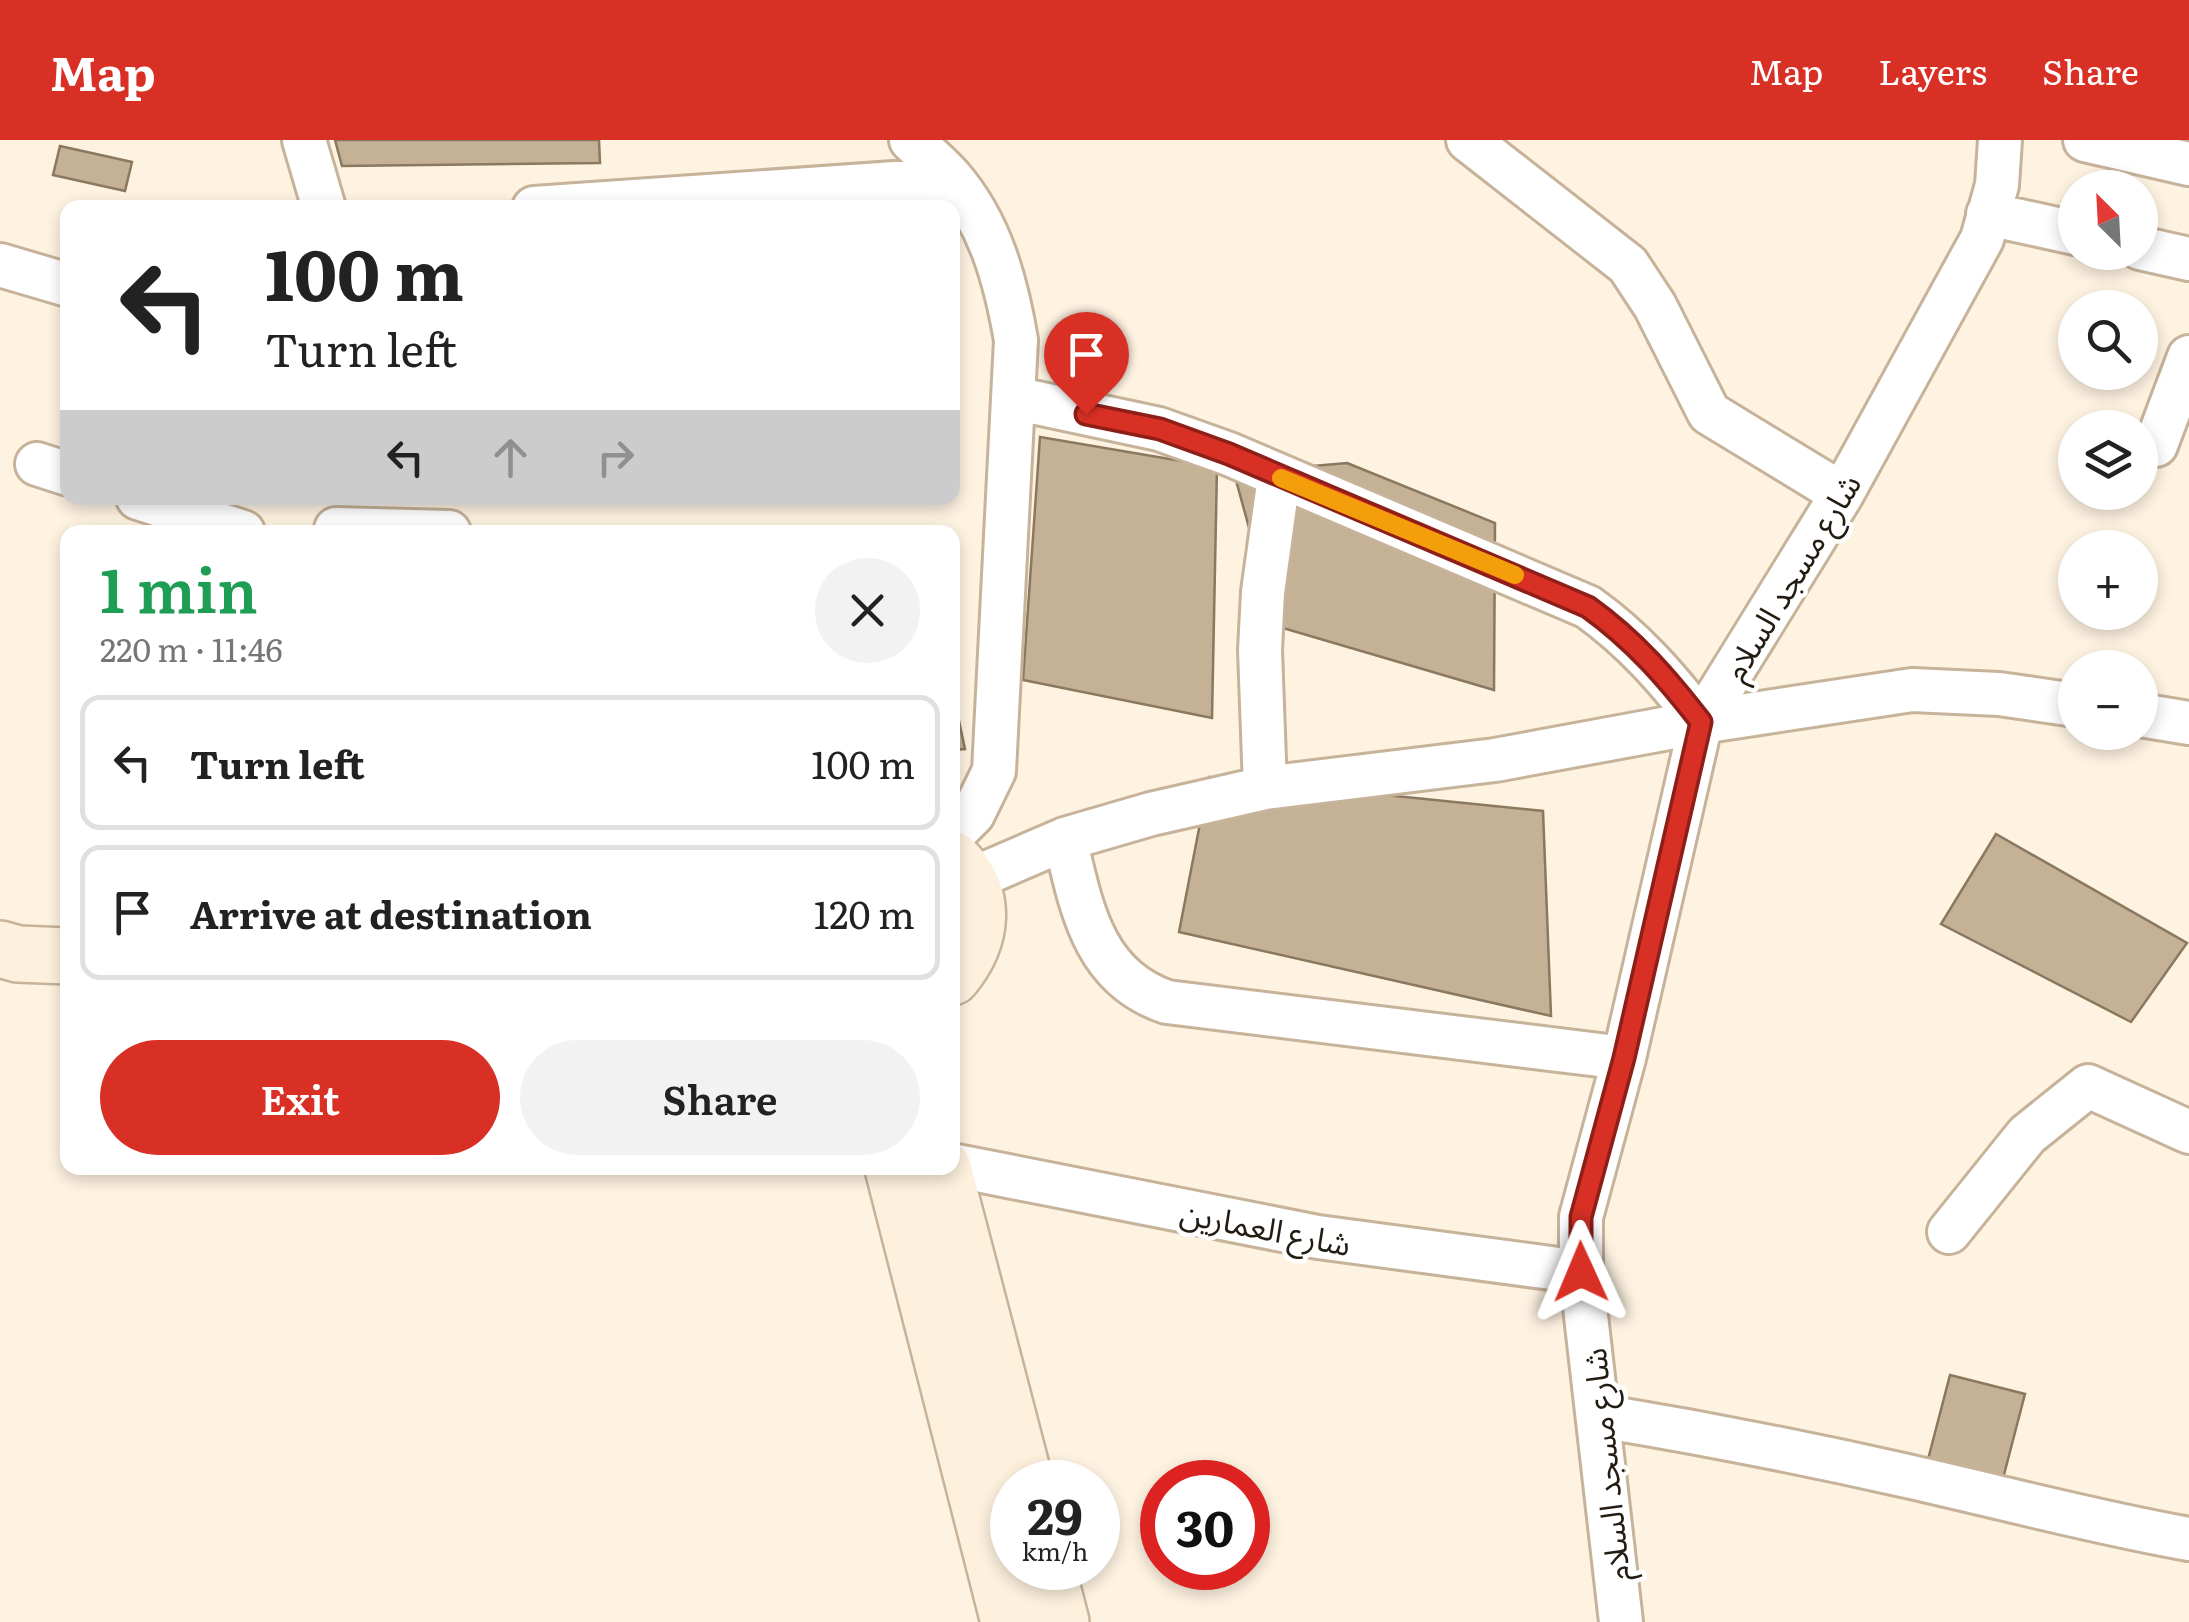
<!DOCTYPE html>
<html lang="en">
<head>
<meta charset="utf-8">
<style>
	body { margin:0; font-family:Literata,"Noto Sans Arabic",serif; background:#f2f2f2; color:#222; height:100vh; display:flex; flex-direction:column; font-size:38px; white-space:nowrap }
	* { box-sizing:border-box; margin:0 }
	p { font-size:32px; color:#767676 }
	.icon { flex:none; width:55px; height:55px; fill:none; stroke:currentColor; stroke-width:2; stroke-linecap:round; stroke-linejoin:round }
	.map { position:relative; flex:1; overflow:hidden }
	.panel { position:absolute; left:60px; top:385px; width:900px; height:650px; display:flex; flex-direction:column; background:#fff; border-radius:20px; box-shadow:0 5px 15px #0003 }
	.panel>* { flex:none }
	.top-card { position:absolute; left:60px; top:60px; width:900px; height:305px; border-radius:20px; box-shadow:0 5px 15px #0003; background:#fff; color:#222; overflow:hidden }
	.needle { width:65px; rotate:336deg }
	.buttons { position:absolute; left:2058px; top:30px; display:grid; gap:20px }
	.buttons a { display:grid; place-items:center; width:100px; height:100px; border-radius:50%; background:#fff; box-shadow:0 5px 15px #0003; font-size:50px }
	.speed { position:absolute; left:990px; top:1320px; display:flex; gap:20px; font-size:50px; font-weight:700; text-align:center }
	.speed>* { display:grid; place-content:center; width:130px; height:130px; border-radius:50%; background:#fff; box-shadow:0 5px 15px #0003; line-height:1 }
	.speed small { font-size:25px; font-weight:400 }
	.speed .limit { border:15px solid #d22; background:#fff; color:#111 }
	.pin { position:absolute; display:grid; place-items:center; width:85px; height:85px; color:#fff; margin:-102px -42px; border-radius:50% 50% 50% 0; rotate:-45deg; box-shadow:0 0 10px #0007 }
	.pin .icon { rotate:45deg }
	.me { position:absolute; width:110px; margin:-55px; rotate:359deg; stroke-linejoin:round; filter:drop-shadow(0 0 8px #0008) }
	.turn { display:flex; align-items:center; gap:35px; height:210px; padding:0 40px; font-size:45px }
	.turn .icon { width:130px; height:130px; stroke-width:2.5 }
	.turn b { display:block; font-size:70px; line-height:85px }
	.lanes { display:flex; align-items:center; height:95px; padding:0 40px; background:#0003; justify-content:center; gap:50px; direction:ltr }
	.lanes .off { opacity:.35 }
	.round { display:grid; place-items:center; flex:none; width:105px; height:105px; border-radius:52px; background:#f2f2f2 }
	.overview { display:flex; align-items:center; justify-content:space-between; height:170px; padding:0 40px }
	h1 { font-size:60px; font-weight:600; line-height:75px; color:#1e9e55 }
	.primary-button { display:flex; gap:20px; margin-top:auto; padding:20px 40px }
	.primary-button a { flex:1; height:115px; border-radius:60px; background:#d93025; color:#fff; font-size:40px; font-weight:600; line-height:115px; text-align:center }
	.primary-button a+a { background:#f2f2f2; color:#222 }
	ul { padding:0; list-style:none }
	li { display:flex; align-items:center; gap:30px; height:135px; margin:0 20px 15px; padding:0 20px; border:5px solid #e0e0e0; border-radius:20px }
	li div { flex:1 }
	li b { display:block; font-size:38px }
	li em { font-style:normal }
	header { display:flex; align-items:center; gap:60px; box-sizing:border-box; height:140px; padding:0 50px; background:#d93025; color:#fff }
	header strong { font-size:48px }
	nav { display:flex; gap:55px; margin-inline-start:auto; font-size:35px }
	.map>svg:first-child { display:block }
</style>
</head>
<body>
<header>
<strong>Map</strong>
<nav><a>Map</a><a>Layers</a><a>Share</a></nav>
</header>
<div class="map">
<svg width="2189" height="1482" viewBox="0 0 2189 1482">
	<rect width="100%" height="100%" fill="#fef2e1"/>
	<path fill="#c4b196" stroke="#8a785f" stroke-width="2.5" d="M335 0H599L600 23 342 26Z
		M60 6 132 22 125 51 53 35Z
		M1040 297 1217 327 1212 578 1023 540Z
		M1347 323 1495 383 1494 550 1276 486 1234 333Z
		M952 548 965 609 952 610Z
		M1209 637 1543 671 1551 876 1179 792Z
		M1996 694 2187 803 2131 882 1941 784Z
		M1950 1235 2025 1254 2000 1350 1925 1331Z"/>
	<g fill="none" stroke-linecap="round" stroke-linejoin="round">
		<defs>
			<path id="street" d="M304 0 324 68
				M911 0C925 13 940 25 952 39 991 85 1006 142 1016 200L994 631 973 674 952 695
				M1468 0 1628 125 1655 166 1709 273 1842 354
				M2085 0 2189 24
				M534 68 952 39
				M1988 74 2075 93
				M2140 108 2189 119
				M0 125 68 145
				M1014 258 1159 289 1229 314 1588 467C1634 500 1667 538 1701 582
				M2156 305 2189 217
				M37 324 68 334
				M138 358 243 392
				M336 389 449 392
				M2140 575 2189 583
				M1265 648 1260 510 1263 452 1279 337
				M1065 699C1081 765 1092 837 1167 862L1624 918
				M970 740 1065 699 1151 674 1265 648 1495 620 1701 582 1912 550 1999 554 2075 565
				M952 1025 1318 1097 1581 1132
				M1949 1092 2027 995 2088 946 2189 992
				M1600 1276C1703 1293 1805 1313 1907 1336 2001 1357 2093 1382 2189 1399
				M1621 1482 1581 1132V1077L1624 918 1701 582 1842 354 1982 99 1997 45 2000 0"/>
			<path id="secondary" d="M952 719C989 755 983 800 952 837
				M0 809 18 814 68 816
				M893 1028 1009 1482
				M943 1028 1025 1342
				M1047 1428 1061 1482"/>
		</defs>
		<use href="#street" stroke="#c6b399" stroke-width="48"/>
		<use href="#secondary" stroke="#c6b399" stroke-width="60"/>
		<use href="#street" stroke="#fff" stroke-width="42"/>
		<use href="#secondary" stroke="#fdf0dd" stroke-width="55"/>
	</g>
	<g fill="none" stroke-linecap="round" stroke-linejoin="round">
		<defs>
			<path id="route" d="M1086 274 1160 289 1229 314 1588 467C1634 500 1667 538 1701 582L1624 918 1581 1077V1132"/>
		</defs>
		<use href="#route" stroke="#8d1f18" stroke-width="25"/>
		<use href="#route" stroke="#d93025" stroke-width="18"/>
		<path stroke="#f59e0b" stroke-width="18" d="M1281 338 1515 435"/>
	</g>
	<g text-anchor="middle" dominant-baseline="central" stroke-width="9" stroke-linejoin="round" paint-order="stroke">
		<g font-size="32" fill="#231c12" stroke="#fff">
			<text transform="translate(1790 436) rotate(-59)">شارع مسجد السلام</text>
			<text transform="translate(1266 1086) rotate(11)">شارع العمارين</text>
			<text transform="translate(1604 1325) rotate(-96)">شارع مسجد السلام</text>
		</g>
	</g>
</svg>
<div class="buttons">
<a><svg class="needle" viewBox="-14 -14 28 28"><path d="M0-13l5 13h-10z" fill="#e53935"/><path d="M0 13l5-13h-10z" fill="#767676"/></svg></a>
<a><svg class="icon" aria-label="search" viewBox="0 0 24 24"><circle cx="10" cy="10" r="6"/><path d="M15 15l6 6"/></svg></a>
<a><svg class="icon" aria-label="layers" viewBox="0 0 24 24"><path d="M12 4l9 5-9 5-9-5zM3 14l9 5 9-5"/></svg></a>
<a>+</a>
<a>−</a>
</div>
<div class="speed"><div>29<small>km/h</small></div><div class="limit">30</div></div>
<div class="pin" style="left:1086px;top:274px;background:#d93025"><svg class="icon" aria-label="arrive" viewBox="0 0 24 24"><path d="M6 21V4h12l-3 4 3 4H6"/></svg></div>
<svg class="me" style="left:1581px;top:1132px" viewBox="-20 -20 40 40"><path d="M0-17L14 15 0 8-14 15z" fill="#d93025" stroke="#fff" stroke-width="4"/></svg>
<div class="top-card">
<div class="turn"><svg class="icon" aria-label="left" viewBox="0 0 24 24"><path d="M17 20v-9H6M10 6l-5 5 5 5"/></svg><div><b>100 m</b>Turn left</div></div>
<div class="lanes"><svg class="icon" aria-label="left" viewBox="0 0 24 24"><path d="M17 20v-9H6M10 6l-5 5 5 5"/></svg><svg class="icon off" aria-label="ahead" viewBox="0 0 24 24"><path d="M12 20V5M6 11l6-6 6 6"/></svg><svg class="icon off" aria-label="right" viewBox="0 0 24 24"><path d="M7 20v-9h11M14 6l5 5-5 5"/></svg></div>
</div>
<section class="panel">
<div class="overview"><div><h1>1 min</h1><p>220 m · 11:46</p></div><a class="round"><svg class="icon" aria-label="close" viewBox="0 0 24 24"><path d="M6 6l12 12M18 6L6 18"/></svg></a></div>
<ul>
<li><svg class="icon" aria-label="left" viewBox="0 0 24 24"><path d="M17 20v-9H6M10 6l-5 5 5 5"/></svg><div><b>Turn left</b></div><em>100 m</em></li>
<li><svg class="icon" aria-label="arrive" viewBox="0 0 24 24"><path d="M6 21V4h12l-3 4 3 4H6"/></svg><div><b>Arrive at destination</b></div><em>120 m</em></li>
</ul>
<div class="primary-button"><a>Exit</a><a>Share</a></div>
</section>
</div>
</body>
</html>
